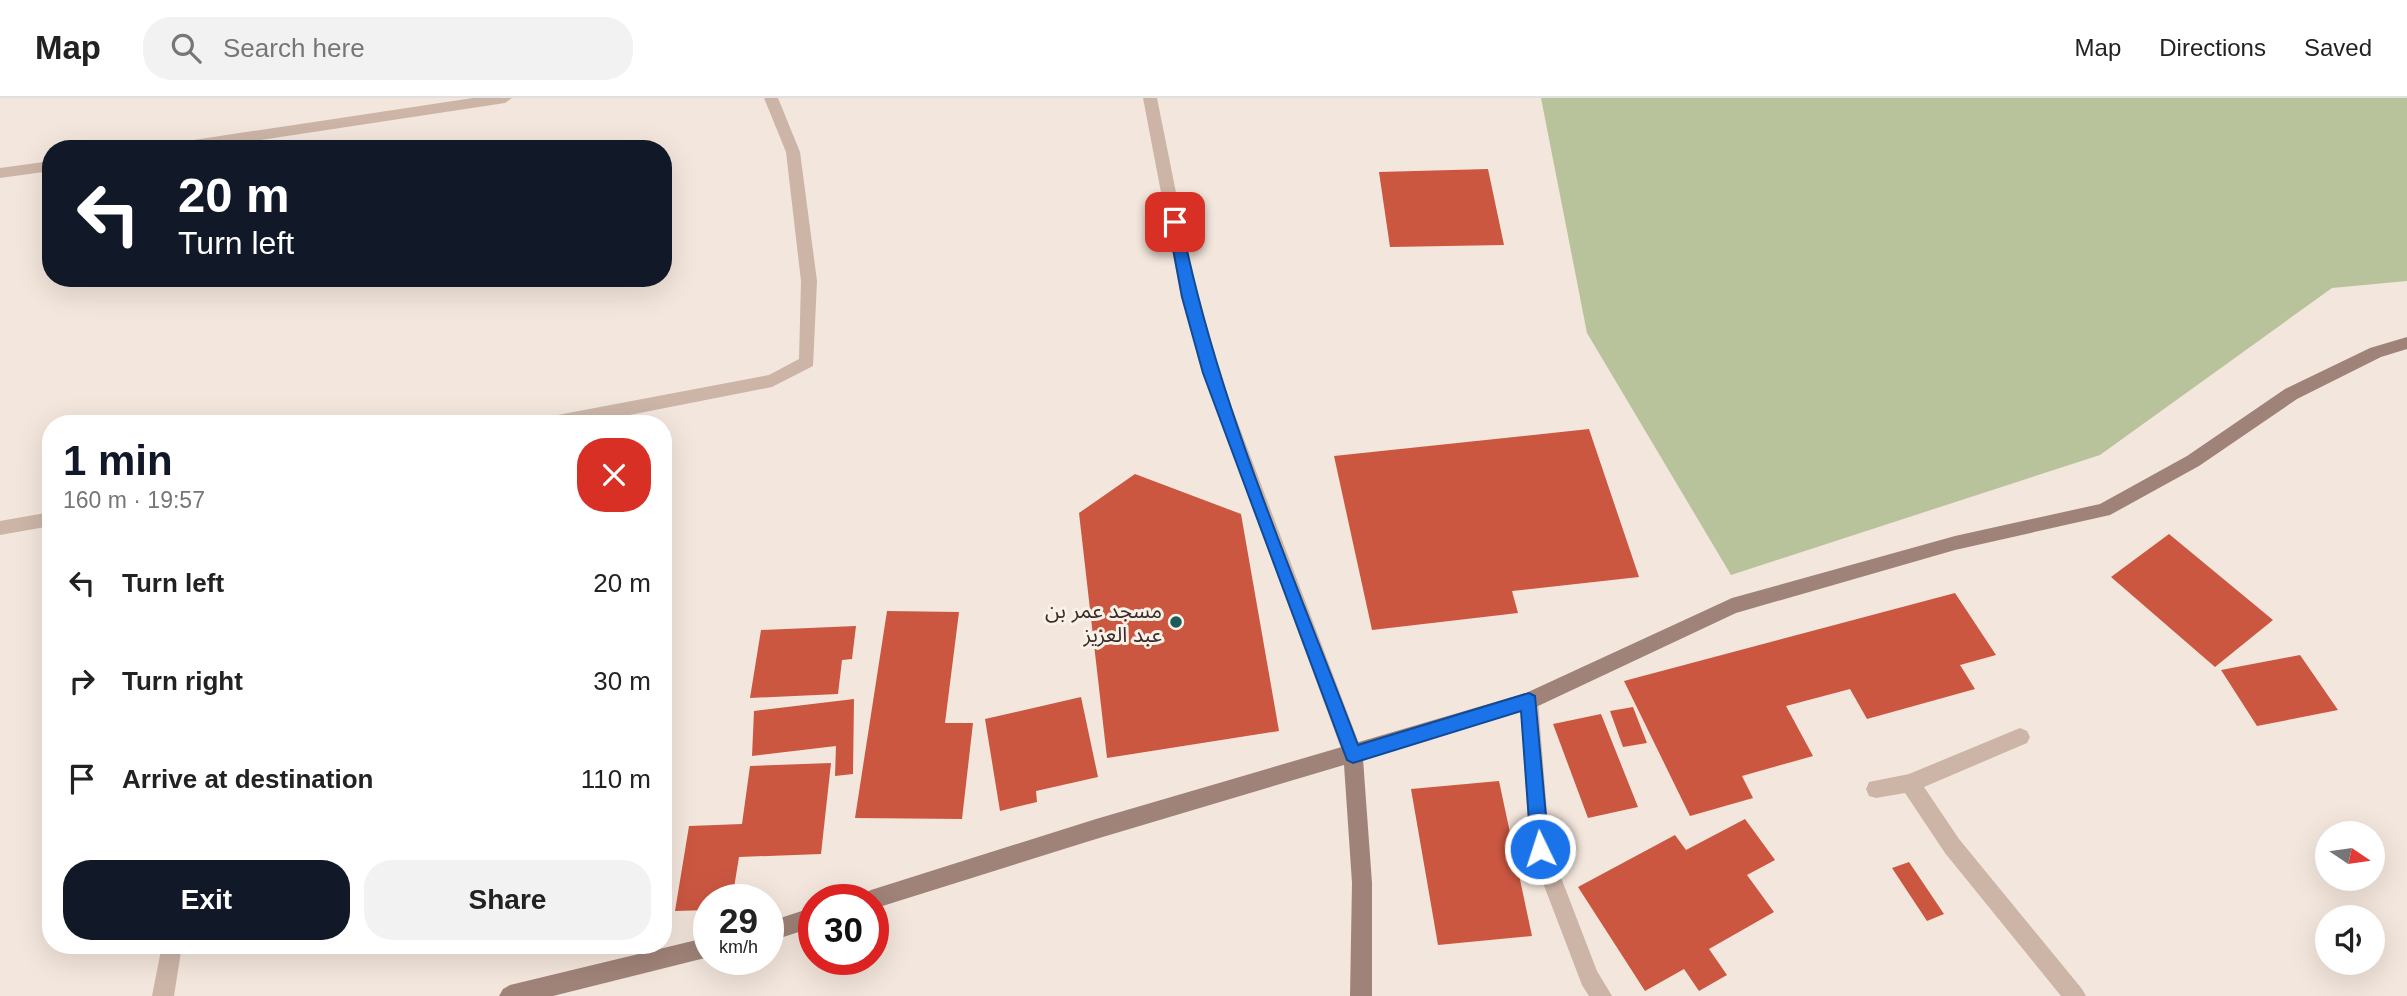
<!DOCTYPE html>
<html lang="en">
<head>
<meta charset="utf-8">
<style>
	body { margin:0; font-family:Arial,"Noto Sans Arabic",sans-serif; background:#f2f2f2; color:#222; height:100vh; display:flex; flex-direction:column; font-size:26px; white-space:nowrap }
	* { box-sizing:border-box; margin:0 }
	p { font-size:23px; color:#767676 }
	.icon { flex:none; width:38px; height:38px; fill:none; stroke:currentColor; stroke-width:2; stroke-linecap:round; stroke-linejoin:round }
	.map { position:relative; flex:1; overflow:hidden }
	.sheet { position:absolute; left:42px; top:317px; width:630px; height:539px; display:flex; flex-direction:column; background:#fff; border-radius:28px; box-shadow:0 7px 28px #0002 }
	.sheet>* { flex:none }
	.guide { position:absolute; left:42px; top:42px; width:630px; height:147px; border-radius:28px; box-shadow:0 7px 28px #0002; background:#111827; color:#fff; overflow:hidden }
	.needle { width:46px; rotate:103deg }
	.tools { position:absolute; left:2315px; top:723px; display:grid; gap:14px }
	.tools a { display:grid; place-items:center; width:70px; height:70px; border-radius:50%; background:#fff; box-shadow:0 7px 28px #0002; font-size:35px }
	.speed { position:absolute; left:693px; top:786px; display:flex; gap:14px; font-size:35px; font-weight:700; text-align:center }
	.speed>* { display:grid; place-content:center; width:91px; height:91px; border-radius:50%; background:#fff; box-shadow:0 7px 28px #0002; line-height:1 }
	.speed small { font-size:18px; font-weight:400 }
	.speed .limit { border:10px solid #d22; background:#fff; color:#111 }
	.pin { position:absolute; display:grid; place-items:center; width:60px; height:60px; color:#fff; margin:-30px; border-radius:14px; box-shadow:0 4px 10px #0006 }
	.me { position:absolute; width:77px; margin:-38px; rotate:356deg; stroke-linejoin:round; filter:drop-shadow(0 0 5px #0008) }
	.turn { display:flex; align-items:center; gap:24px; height:147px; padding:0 21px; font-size:32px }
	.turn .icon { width:91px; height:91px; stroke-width:2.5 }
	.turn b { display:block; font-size:49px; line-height:60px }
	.round { display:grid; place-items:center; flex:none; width:74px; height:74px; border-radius:28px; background:#f2f2f2 }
	.summary { display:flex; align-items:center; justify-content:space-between; height:119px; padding:0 21px }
	h1 { font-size:42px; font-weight:700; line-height:52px; color:#111827 }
	.primary-button { display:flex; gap:14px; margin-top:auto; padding:14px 21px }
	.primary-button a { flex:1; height:80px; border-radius:28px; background:#111827; color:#fff; font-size:28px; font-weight:700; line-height:80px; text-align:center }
	.primary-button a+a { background:#f2f2f2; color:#222 }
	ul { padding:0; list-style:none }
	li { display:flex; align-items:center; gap:21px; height:98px; padding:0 21px }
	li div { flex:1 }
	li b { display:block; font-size:26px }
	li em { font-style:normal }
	header { display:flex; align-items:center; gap:42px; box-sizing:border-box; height:98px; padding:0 35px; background:#fff; border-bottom:2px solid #e0e0e0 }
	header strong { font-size:33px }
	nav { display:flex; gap:38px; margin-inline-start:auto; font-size:24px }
	.search { width:490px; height:63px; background:#f2f2f2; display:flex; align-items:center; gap:18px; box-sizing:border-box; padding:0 24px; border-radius:28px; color:#767676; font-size:26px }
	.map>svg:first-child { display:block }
</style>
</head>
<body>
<header>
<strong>Map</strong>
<div class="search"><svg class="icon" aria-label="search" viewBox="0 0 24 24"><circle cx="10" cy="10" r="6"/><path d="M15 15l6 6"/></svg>Search here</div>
<nav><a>Map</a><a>Directions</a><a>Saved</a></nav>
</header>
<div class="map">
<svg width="2407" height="898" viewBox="0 0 2407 898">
	<rect width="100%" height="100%" fill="#f3e6dc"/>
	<path fill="#b9c39b" d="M1541 0H2407V183L2332 190 2100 357 1731 477 1587 235Z"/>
	<path fill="#cb5741" d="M1488 71 1504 147 1390 149 1379 74Z
		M1589 331 1639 479 1512 493 1518 515 1372 532 1334 358Z
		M1135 376 1241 416 1279 633 1107 660 1079 415Z
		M2169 436 2273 522 2215 569 2111 479Z
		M1955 495 1996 557 1960 567 1975 591 1867 621 1850 591 1786 608 1813 658 1742 678 1753 700 1690 718 1624 583Z
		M887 513 959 514 945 625H973L962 721 855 720Z
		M856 528 852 561 842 562 838 596 750 600 761 532Z
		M2300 557 2338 612 2257 628 2221 572Z
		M1081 599 1098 679 1036 693 1037 704 1000 713 985 621Z
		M854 601 853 676 835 678 836 648 752 658 754 613Z
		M1633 609 1647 645 1623 649 1610 613Z
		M1601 616 1638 709 1588 720 1553 626Z
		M831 665 821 756 739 759 732 802H709V812L675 813 689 728 742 726 750 668Z
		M1499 683 1532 838 1438 847 1411 691Z
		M1745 721 1775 762 1747 777 1774 814 1709 851 1727 877 1699 893 1684 871 1645 893 1578 789 1675 737 1686 752Z
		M1909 764 1944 816 1927 823 1892 770Z"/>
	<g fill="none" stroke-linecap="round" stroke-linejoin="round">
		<path fill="#ccb5a7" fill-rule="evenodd" d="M2020 630 2027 633 2030 639 2027 645 1924 689 1959 741 2082 891 2086 898H2061L1945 755 1905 695 1876 700 1869 698 1866 691 1869 684 1909 676Z"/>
		<path fill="#ccb5a7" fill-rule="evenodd" d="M473 0H512L505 5 202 51H160L167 46Z
			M764 0H778L800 54 817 183 813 268 772 289 584 326H539L547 319 769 277 799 261 801 183 786 54Z
			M1143 0H1157L1197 199 1219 275 1363 656 1360 662 1353 665 1346 662 1343 656 1203 275 1181 199Z
			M51 63V73L0 80V70Z
			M51 414V428L0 437V423Z
			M1529 594 1536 597 1538 603 1550 751 1597 873 1612 898H1589L1582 887 1530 751 1520 603 1522 597Z
			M162 847H182L174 898H152Z"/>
		<path fill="#a08378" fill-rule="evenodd" d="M2407 239V251L2381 259 2297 301 2199 368 2110 417 1955 452 1736 515 1536 609 1363 661 1372 785V898H1350L1352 785 1344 667 1096 741 873 811V802H861L864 795 871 792 1096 721 1526 595 1732 500 1955 438 2100 406 2187 358 2285 291 2370 250Z
			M814 809V829L768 844V824Z
			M709 839V859L553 898H499L503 891 510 887Z"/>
	</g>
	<path fill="#1a73e8" stroke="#114b97" stroke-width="2" d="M1175 119 1181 124C1217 305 1293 475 1358 647L1529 595 1535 598 1549 751 1546 757 1540 760 1534 757 1531 751 1521 613 1353 665 1347 662 1203 275 1182 199 1168 124Z"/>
	<circle fill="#1b5c5a" stroke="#faf1e8" stroke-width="2.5" cx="1176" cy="524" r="7"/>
	<g text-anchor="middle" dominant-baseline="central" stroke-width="6" stroke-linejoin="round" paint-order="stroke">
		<g font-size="21" fill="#382b28" stroke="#faf1e8" text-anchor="end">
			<text x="1162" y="512">مسجد عمر بن<tspan x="1162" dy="24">عبد العزيز</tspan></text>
		</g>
	</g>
</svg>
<div class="tools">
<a><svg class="needle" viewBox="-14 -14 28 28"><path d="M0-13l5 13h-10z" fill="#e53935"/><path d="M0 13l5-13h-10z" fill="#767676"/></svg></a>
<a><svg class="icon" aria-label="sound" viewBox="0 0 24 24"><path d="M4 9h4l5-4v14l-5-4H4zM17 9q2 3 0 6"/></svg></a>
</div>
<div class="speed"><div>29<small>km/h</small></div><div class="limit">30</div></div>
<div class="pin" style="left:1175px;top:124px;background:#d93025"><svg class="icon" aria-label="arrive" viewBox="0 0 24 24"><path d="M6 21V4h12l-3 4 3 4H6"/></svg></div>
<svg class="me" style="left:1540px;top:751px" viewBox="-20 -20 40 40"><circle r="17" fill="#1a73e8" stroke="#fff" stroke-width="3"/><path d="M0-11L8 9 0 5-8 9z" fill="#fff"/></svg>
<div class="guide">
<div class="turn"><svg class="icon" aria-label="left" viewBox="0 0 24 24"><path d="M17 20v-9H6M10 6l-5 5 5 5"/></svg><div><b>20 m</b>Turn left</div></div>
</div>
<section class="sheet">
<div class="summary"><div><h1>1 min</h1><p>160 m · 19:57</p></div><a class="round" style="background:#d93025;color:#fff"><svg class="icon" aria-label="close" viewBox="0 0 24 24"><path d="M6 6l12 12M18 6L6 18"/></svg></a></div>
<ul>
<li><svg class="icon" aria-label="left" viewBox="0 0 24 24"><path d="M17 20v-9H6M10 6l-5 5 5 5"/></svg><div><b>Turn left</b></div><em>20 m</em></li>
<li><svg class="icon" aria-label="right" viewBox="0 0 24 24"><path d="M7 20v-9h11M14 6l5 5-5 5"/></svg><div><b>Turn right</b></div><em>30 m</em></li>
<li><svg class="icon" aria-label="arrive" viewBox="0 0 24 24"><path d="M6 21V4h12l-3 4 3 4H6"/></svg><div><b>Arrive at destination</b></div><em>110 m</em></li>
</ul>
<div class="primary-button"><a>Exit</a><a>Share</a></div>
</section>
</div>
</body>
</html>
